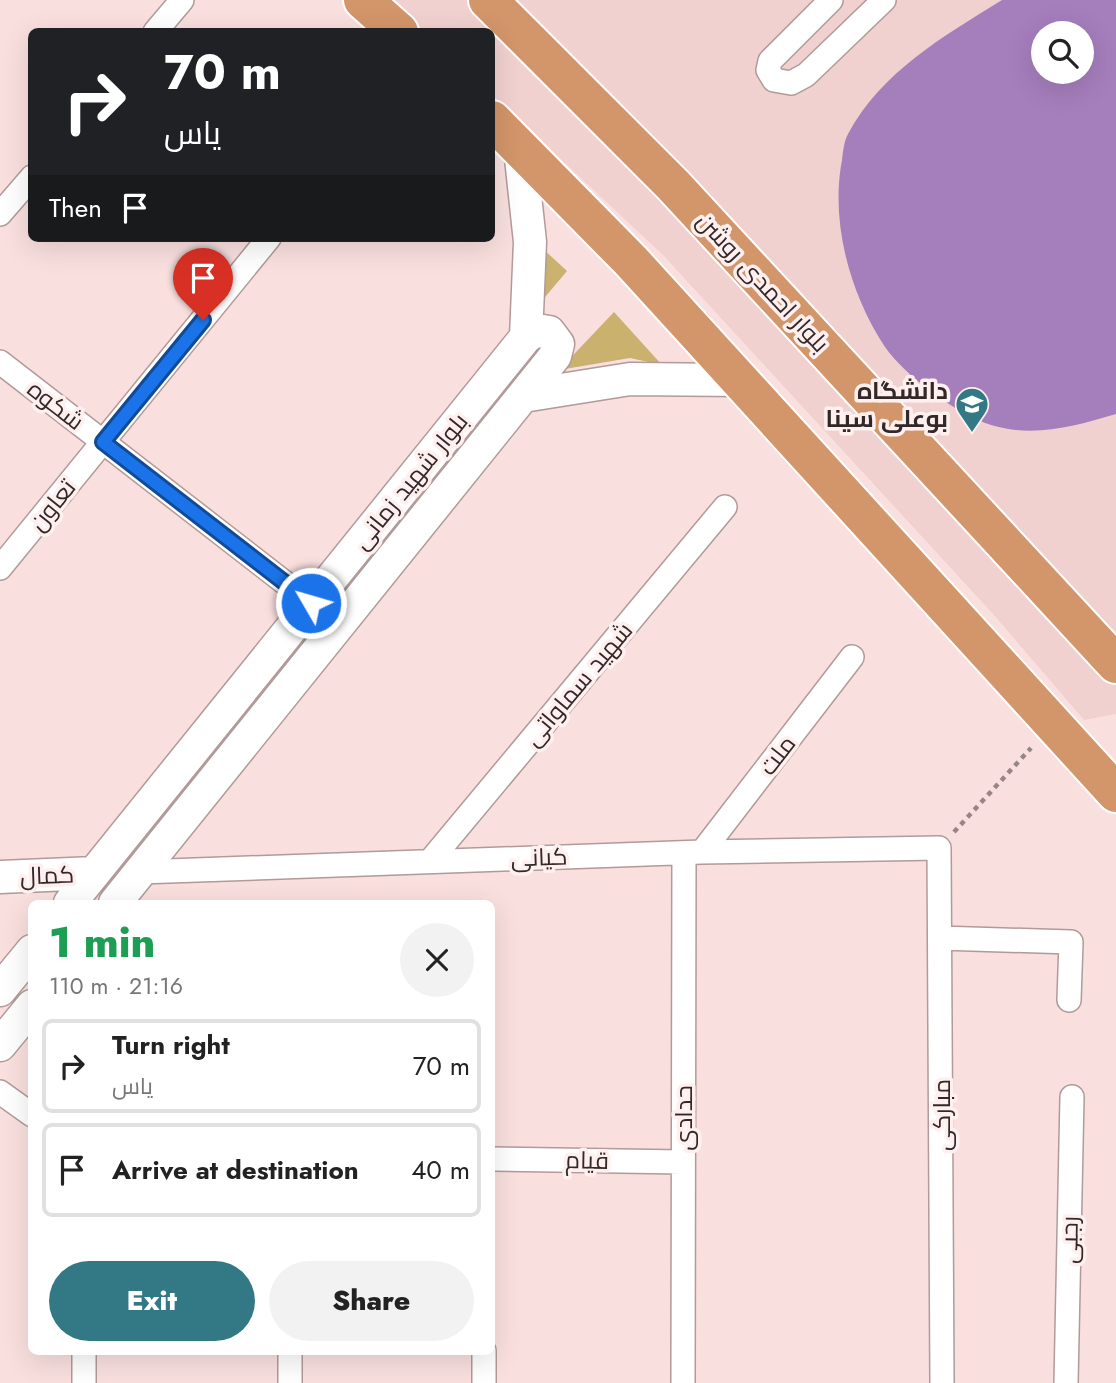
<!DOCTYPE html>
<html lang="en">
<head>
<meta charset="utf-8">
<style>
	body { margin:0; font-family:Jost,Cairo,sans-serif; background:#f2f2f2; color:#222; height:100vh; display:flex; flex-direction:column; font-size:26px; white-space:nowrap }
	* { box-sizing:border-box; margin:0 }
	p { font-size:23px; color:#767676 }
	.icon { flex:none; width:38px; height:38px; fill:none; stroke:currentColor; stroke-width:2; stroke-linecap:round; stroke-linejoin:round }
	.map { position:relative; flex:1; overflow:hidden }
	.drawer { position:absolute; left:28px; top:900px; width:467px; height:455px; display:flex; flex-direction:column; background:#fff; border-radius:10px; box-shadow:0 7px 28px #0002 }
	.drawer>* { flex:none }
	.hud { position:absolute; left:28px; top:28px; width:467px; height:214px; border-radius:10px; box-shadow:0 7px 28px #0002; background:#202124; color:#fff; overflow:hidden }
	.tools { position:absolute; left:1031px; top:21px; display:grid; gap:14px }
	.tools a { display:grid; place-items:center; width:63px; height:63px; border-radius:50%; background:#fff; box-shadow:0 7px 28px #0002; font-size:35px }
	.pin { position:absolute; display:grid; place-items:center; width:60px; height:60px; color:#fff; margin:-72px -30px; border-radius:50% 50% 50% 0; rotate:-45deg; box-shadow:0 0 7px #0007 }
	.pin .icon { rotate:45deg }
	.me { position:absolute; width:77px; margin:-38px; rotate:308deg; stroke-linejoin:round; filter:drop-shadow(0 0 5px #0008) }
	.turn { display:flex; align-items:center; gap:24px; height:147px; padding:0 21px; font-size:32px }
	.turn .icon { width:91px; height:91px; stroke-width:2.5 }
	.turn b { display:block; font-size:49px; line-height:60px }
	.then { display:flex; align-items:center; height:66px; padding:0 21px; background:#0003; gap:14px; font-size:26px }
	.round { display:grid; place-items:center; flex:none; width:74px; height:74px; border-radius:37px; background:#f2f2f2 }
	.overview { display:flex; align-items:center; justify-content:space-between; height:119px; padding:0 21px }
	h1 { font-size:42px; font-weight:800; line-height:52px; color:#1e9e55 }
	.button { display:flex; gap:14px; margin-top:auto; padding:14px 21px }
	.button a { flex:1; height:80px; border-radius:42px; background:#337985; color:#fff; font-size:28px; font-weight:800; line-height:80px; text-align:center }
	.button a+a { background:#f2f2f2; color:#222 }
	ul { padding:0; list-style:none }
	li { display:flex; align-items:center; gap:21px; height:94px; margin:0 14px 10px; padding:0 7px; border:4px solid #e0e0e0; border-radius:10px }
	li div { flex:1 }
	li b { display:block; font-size:26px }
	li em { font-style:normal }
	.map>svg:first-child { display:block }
</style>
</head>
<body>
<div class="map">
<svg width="1116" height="1383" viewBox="0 0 1116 1383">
	<rect width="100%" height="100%" fill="#f9e0df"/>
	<path fill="#f1d1d0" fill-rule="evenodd" d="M390 0H1116V714L1084 720 993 614 663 255 492 95V32L424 31ZM1043 33H1082V72H1043Z"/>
	<path fill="#cbb16e" d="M541 247 567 271 535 309Z
		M614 312 662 365 630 358 559 370Z"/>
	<path fill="#a57ebc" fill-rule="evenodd" d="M1002 0H1116V414C1076 426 1033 438 991 425 958 415 905 376 885 347 850 294 830 222 842 160 843 152 844 141 848 134 881 72 944 36 1002 0ZM1043 33H1082V72H1043Z"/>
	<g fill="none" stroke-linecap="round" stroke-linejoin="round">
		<defs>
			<path id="street" d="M831 0 770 61 768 70 774 80 791 83 806 75 884 0
				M155 32 182 0
				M0 214 32 177
				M0 362 311 603
				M0 568 269 238
				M702 852 852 657
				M430 861 725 507
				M140 872 702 852 939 848 942 1383
				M940 938 1071 942 1069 1000
				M0 1092 32 1115
				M492 1159 683 1162
				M84 1351V1383
				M484 1351V1383
				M290 1383V1351
				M683 1383 684 853
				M1066 1383 1072 1097"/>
			<path id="secondary" d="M523 396 630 379 740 380
				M0 877 94 873
				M70 903 526 337 530 242 520 149
				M115 903 555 356 558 344 549 332 537 330 526 337
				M0 990 32 951
				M0 1045 32 1006"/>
			<path id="highway" d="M363 0 399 32
				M488 0 673 185 1116 664
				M492 120 631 261 1116 793"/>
		</defs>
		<use href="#street" stroke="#b19a99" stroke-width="26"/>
		<use href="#secondary" stroke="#b19a99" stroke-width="35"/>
		<use href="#highway" stroke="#fff" stroke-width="42"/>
		<path stroke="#978685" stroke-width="4.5" stroke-dasharray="5 5" stroke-linecap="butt" d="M954 832 1031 748"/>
		<use href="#street" stroke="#fff" stroke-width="23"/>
		<use href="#secondary" stroke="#fff" stroke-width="32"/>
		<use href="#highway" stroke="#d3956a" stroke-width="38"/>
	</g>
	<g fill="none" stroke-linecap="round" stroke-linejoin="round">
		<defs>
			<path id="route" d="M203 320 103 442 311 603"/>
		</defs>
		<use href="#route" stroke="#114b97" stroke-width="18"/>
		<use href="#route" stroke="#1a73e8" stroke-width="12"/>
	</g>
	<defs>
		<symbol id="university-pin" viewBox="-11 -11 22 30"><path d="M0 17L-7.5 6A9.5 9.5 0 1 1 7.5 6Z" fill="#337985" stroke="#fff0ef"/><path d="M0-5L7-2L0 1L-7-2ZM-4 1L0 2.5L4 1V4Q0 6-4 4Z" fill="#fff"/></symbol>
	</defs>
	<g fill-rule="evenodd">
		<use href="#university-pin" x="953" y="385" width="38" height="52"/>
	</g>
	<g text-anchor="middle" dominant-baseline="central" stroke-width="7" stroke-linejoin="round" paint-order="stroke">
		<g font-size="24" fill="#322828" stroke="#fff0ef">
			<text transform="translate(763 282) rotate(47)">بلوار احمدی روشن</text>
			<text transform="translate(56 405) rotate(38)">شکوه</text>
			<text transform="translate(410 481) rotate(-51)">بلوار شهید زمانی</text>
			<text transform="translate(52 505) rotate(-51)">تعاون</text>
			<text transform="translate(578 684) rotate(-50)">شهید سماواتی</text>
			<text transform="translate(777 755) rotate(-52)">ملت</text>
			<text transform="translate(539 857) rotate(-2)">کیانی</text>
			<text transform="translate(47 875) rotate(-2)">کمال</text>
			<text transform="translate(941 1115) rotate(-90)">مبارکی</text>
			<text transform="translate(683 1118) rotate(-90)">حدادی</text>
			<text transform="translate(587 1160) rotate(1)">قیام</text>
			<text transform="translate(1069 1240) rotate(-89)">رجبی</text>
		</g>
		<g font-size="24" font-weight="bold" fill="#322828" stroke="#fff0ef" text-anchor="end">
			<text x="948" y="390">دانشگاه<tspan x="948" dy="28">بوعلی سینا</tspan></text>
		</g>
	</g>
</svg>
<div class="tools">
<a><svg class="icon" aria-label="search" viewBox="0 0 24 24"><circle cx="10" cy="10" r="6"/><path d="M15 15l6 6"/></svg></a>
</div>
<div class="pin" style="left:203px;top:320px;background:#d93025"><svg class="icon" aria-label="arrive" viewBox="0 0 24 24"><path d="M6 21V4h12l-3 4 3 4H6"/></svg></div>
<svg class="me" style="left:311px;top:603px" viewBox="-20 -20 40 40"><circle r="17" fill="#1a73e8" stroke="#fff" stroke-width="3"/><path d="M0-11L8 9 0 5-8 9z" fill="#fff"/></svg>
<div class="hud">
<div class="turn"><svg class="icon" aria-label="right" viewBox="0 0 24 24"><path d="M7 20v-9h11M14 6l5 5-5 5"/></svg><div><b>70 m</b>یاس</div></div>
<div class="then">Then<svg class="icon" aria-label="arrive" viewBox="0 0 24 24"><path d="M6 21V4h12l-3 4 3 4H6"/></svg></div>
</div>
<section class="drawer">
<div class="overview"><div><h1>1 min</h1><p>110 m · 21:16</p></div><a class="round"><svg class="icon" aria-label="close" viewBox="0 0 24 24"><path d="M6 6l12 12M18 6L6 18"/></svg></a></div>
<ul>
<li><svg class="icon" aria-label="right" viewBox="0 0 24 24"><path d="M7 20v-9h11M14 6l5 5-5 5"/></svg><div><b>Turn right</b><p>یاس</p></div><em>70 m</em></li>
<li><svg class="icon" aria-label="arrive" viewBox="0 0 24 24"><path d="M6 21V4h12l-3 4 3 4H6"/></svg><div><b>Arrive at destination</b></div><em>40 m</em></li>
</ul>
<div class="button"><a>Exit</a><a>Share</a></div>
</section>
</div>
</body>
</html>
